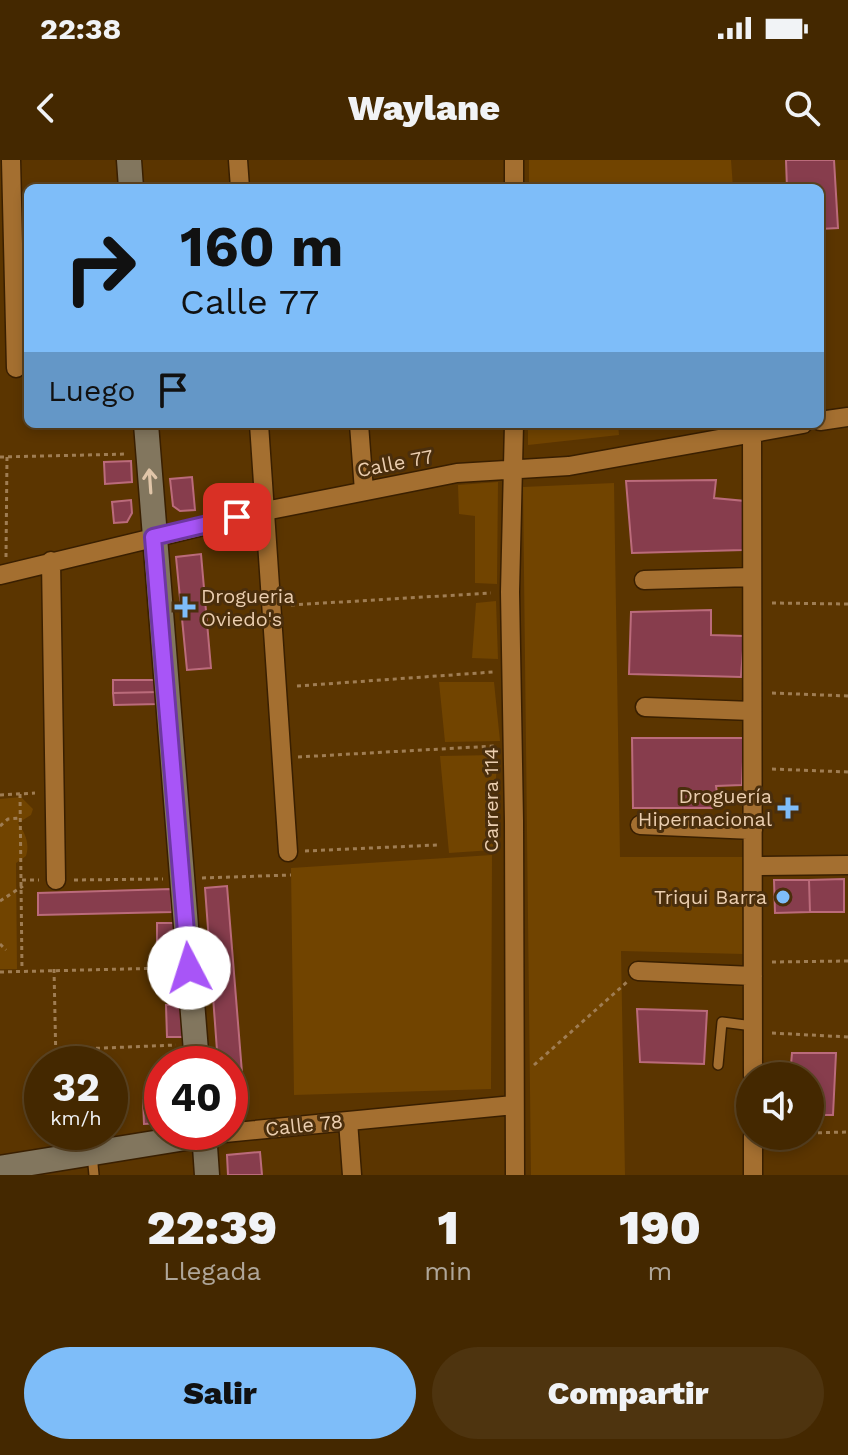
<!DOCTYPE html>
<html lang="es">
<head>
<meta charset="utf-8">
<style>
	body { margin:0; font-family:"Work Sans",sans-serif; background:#4e340f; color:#f1f3f6; height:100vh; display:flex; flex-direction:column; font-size:30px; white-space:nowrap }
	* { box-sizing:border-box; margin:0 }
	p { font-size:26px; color:#afa699 }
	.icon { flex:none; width:44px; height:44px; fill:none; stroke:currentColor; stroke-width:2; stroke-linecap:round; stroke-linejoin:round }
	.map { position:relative; height:1015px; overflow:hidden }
	.details { display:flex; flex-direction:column; background:#442800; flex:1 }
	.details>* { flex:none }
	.guide { position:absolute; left:24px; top:24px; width:800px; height:244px; border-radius:12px; box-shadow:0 4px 12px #0003,0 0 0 2px #5c4422; background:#7ebdf9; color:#111; overflow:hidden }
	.fabs { position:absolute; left:736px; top:902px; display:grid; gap:16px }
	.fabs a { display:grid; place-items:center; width:88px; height:88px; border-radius:50%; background:#442800; box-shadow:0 4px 12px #0003,0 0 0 2px #5c4422; font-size:40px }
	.speed { position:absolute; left:24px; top:886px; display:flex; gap:16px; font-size:40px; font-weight:700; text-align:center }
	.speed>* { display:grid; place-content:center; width:104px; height:104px; border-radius:50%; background:#442800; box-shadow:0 4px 12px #0003,0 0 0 2px #5c4422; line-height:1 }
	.speed small { font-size:20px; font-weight:400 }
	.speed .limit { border:12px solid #d22; background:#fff; color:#111 }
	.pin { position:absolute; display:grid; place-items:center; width:68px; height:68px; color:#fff; margin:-34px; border-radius:16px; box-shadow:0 4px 12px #0006 }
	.me { position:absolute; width:88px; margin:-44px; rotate:355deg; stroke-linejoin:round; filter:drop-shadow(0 0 6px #0008) }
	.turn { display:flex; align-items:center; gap:28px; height:168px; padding:0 24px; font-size:36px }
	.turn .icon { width:104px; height:104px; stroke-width:2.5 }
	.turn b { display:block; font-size:56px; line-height:68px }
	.then { display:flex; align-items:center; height:76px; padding:0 24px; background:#0003; gap:16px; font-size:30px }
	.eta { display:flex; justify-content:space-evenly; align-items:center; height:136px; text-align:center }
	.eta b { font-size:48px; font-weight:800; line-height:56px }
	.action { display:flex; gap:16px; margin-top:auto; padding:16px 24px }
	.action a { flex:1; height:92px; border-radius:48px; background:#7ebdf9; color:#111; font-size:32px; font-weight:800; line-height:92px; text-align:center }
	.action a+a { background:#4e340f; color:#f1f3f6 }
	.status { display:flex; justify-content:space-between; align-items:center; height:56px; padding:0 40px; background:#442800; direction:ltr }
	.status svg { height:22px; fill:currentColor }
	header { display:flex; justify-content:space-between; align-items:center; height:104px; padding:0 24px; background:#442800; font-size:36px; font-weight:800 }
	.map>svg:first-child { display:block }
</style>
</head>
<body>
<div class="status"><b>22:38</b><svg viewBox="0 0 49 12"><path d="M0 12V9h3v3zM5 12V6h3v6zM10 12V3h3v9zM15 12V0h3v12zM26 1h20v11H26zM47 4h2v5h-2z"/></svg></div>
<header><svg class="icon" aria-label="back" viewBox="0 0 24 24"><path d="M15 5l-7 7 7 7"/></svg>Waylane<svg class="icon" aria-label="search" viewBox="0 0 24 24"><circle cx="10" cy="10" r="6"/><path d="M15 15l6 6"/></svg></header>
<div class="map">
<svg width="848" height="1015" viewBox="0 0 848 1015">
	<rect width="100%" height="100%" fill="#5b3500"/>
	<path fill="#714400" d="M529 0H731L733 28H529Z
		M528 264H618L619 275 528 285Z
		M498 322 497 424 475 423V356L459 354 458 325Z
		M614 323 620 697H744V794L621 791 625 1015H531L523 327Z
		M496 441 498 499 472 498 476 443Z
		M439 522H494L500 581 445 582Z
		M497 595 493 690 449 693 440 596Z
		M21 637 33 649 31 655 18 663C25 673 30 683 26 696L16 703 17 809H0V639Z
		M492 695 491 929 294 935 291 708Z"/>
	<path fill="#873d4d" stroke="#bb6b7b" stroke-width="2" d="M786 0H834L838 68 820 69V28H787Z
		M131 301 132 322 105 324 104 302Z
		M192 317 195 350 180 351 173 346 170 319Z
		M716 320 714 338 745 341 743 390 632 393 626 321Z
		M131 340 132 353 127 362 114 363 112 342Z
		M201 394 211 508 187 510 176 397Z
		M711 450V475L744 476 741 517 629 514 631 452Z
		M113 520H158L159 532 113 533Z
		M159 532V544L114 545 113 533Z
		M632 578H744L742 625 716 626 719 648H633Z
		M844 719V752H810L809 720Z
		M774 720H809L810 752 775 753Z
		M227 726 245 950 230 952V904H218L205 728Z
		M171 729 172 752 38 755V733Z
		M157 763H176V796H157Z
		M186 844 187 877H167L166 845Z
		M637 849 707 851 704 904 640 902Z
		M792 893H836L833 955H810V916H790Z
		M162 939V963L144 964 143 940Z
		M260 992 262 1015H228L227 995Z"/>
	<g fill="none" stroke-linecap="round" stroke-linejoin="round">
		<defs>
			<path id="lane" d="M718 905 722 862 753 866
				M92 994 94 1015"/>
			<path id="street" d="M11 0 16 208
				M238 0 240 28
				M514 0V28
				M820 261 848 257
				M259 264 288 692
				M359 264 364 331
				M514 264 510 432 514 661 515 1015
				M752 264 753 916
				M51 401 56 720
				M0 415 265 351 457 313 569 306 803 264
				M644 420 752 417
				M645 547 752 551
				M640 665 753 670
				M753 706 848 705
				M638 811 753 816
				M348 961 352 1015
				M204 975 514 945
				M753 976V1015"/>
			<path id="secondary" d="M129 0 131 28
				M146 264 197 904
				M204 972 207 1015
				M0 1008 204 975"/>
		</defs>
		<use href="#lane" stroke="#391f00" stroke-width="12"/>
		<use href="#street" stroke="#391f00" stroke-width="21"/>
		<use href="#secondary" stroke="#391f00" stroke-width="27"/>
		<path stroke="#9f7d53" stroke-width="3" stroke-dasharray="4 4" stroke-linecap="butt" d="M0 297 128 294
			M6 397 7 296
			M772 443 848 444
			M291 445 491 433
			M297 526 493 512
			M772 533 848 536
			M298 597 494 586
			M772 609 848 612
			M20 634 22 810
			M0 635 35 633
			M0 666 8 659 21 658
			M305 691 437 685
			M202 718 291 715
			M22 720H39
			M74 720 163 719
			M0 741 23 726
			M0 784 6 790
			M772 802 848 801
			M54 809 56 904
			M0 812 168 808
			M772 873 848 877
			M56 890 176 885
			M534 905 627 822
			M810 973 848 972"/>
		<use href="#lane" stroke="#a46f30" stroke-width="9"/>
		<use href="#street" stroke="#a46f30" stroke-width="18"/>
		<use href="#secondary" stroke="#82765e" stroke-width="24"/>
	</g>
	<defs><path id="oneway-shaft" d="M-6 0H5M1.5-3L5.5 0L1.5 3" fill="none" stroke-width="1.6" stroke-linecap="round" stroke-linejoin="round" transform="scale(2)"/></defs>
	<use stroke="#e0c5a8" href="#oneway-shaft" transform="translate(150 321) rotate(-94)"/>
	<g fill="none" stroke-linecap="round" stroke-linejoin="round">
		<defs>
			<path id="route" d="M189 808 153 377 237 357"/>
		</defs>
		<use href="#route" stroke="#6d37a1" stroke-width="20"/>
		<use href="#route" stroke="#a855f7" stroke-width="14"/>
	</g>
	<g fill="#7ebdf9" stroke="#4a2e0c" stroke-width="3">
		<path d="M181 435h8v8h8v8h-8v8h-8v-8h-8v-8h8z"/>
		<path d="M784 636h8v8h8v8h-8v8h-8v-8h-8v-8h8z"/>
		<circle cx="783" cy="737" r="8"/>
	</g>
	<g text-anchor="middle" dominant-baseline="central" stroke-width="6" stroke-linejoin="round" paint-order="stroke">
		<g font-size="20" fill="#ebceb0" stroke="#4a2e0c">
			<text transform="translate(395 303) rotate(-11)">Calle 77</text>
			<text transform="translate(491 640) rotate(-90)">Carrera 114</text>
			<text transform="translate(304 965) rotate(-6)">Calle 78</text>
		</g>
		<g font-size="20" fill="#ebceb0" stroke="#4a2e0c" text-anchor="end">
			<text x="201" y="436" text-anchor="start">Drogueria<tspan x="201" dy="23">Oviedo's</tspan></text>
			<text x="772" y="636">Droguería<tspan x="772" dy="23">Hipernacional</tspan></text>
			<text x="767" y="737">Triqui Barra</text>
		</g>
	</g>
</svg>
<div class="fabs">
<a><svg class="icon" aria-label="sound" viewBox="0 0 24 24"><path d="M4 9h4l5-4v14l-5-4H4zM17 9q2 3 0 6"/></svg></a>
</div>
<div class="speed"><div>32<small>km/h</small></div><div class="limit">40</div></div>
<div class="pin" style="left:237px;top:357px;background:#d93025"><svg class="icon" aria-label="arrive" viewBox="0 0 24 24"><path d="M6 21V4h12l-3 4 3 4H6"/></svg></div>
<svg class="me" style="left:189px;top:808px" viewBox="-20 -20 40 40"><circle r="19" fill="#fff"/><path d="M0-13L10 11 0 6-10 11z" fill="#a855f7"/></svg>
<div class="guide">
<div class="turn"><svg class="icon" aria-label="right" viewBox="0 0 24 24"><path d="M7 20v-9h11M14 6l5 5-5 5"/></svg><div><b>160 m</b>Calle 77</div></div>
<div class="then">Luego<svg class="icon" aria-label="arrive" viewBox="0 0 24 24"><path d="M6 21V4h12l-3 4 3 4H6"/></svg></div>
</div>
</div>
<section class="details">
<div class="eta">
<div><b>22:39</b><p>Llegada</p></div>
<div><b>1</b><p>min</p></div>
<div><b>190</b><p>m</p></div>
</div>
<div class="action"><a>Salir</a><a>Compartir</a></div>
</section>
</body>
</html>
